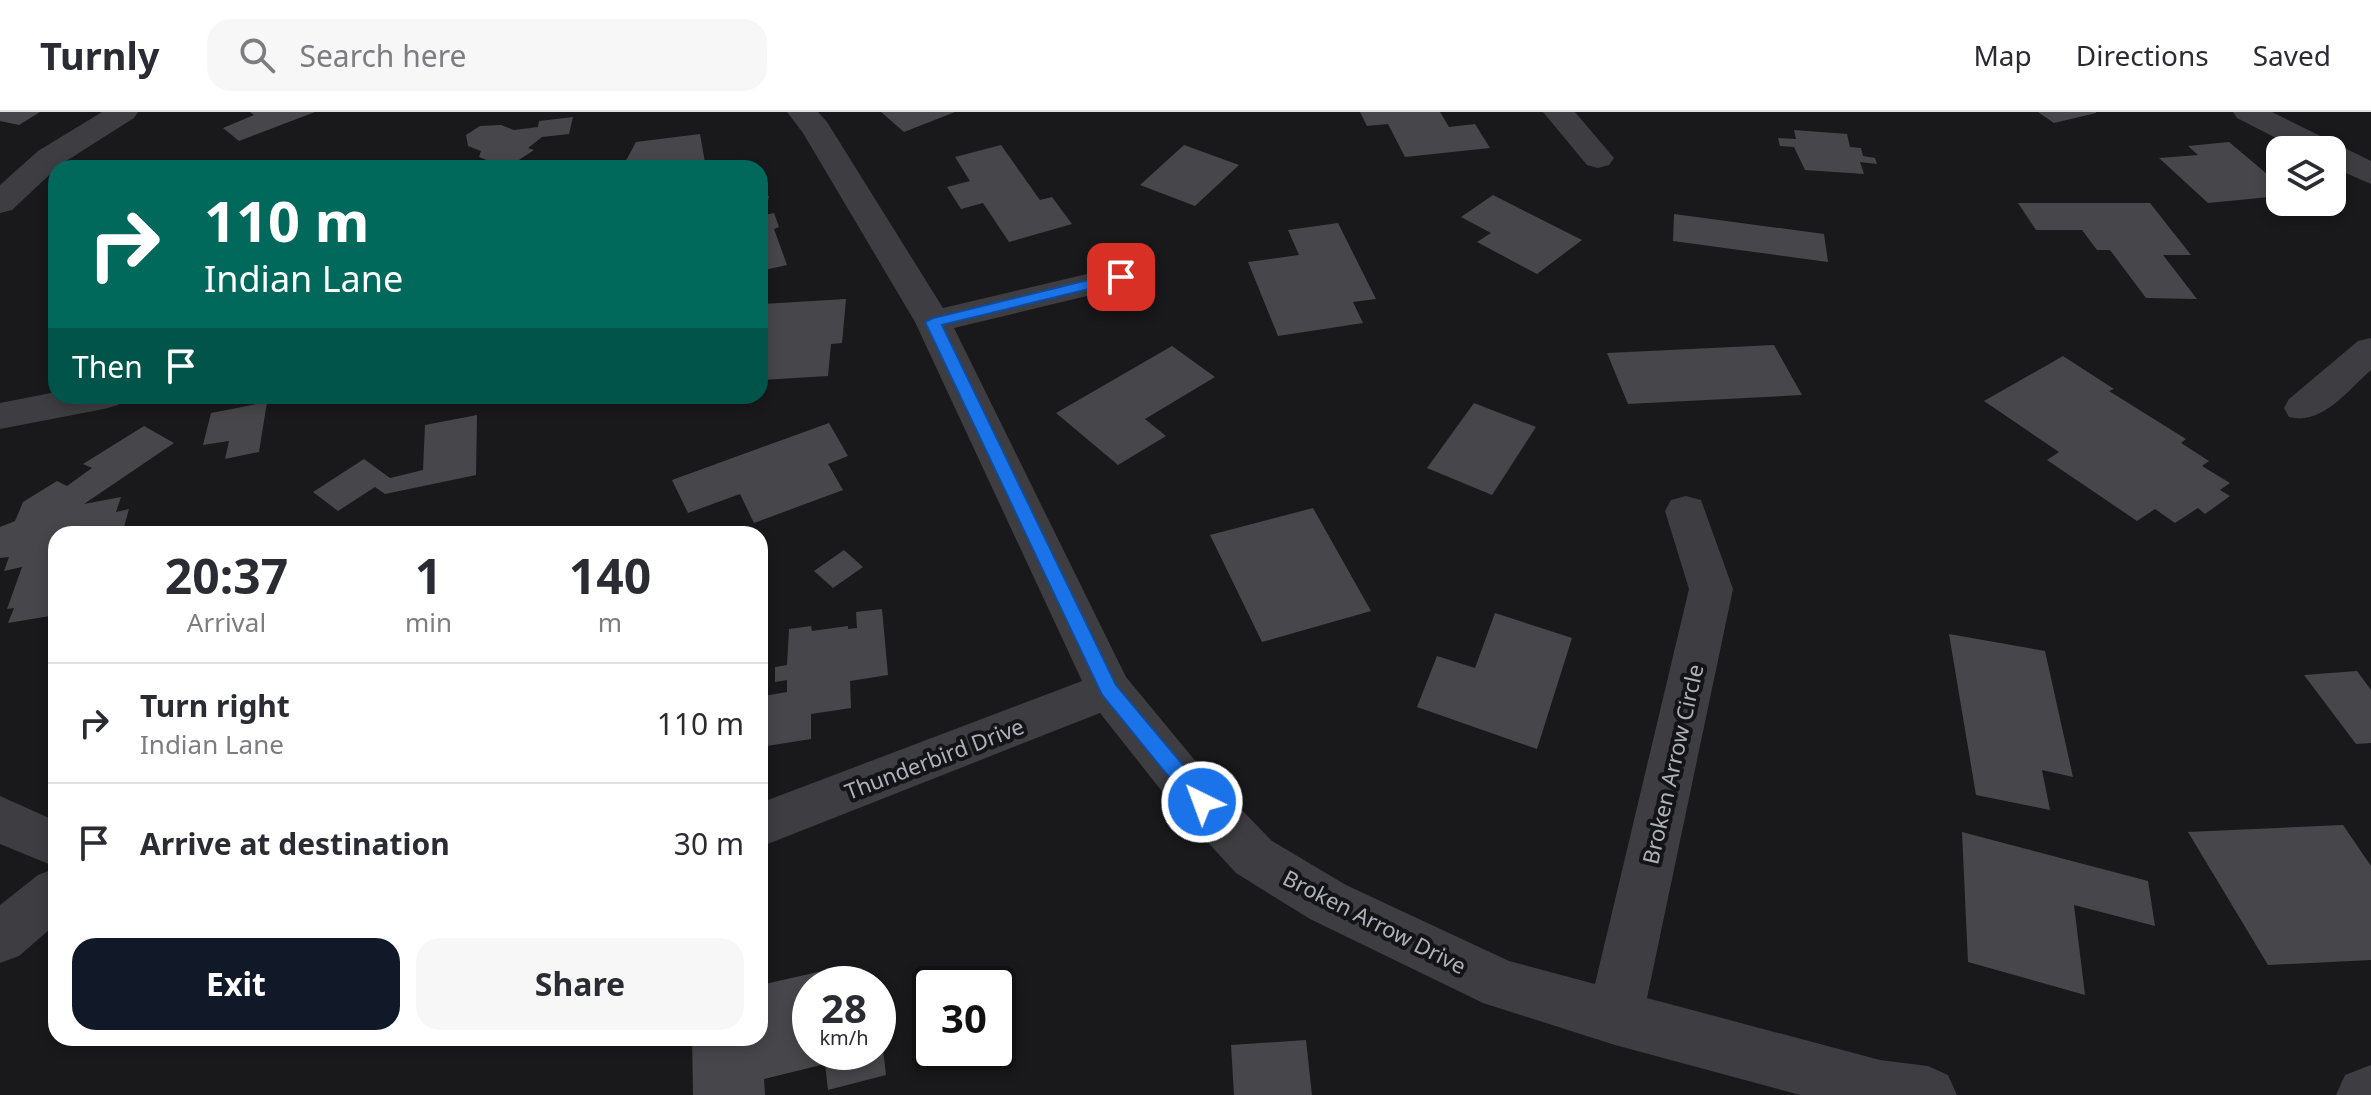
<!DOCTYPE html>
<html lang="en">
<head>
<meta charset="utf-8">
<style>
	body { margin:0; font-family:"Noto Sans",sans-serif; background:#f7f7f7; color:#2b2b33; height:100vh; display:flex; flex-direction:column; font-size:30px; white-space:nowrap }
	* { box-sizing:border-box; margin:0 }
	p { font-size:26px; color:#7c7c81 }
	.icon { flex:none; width:44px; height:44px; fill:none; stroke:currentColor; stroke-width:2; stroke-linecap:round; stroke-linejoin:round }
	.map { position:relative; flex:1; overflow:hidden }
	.details { position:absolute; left:48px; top:414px; width:720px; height:520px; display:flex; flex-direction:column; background:#fff; border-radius:24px; box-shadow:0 4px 12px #0003 }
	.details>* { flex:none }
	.banner { position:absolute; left:48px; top:48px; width:720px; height:244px; border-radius:24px; box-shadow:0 4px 12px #0003; background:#00695c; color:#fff; overflow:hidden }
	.tools { position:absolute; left:2266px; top:24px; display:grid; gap:16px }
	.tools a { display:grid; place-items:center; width:80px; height:80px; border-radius:16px; background:#fff; box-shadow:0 4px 12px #0003; font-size:40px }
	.speed { position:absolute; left:792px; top:854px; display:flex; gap:16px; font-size:40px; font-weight:700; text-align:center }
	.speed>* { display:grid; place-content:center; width:104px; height:104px; border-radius:50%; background:#fff; box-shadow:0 4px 12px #0003; line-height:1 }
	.speed small { font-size:20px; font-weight:400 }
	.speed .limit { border:4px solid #111; border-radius:12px; background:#fff; color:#111 }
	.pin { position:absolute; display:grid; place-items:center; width:68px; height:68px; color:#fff; margin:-34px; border-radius:16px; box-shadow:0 4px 12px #0006 }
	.me { position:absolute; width:88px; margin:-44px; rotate:318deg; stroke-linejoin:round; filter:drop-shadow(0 0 6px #0008) }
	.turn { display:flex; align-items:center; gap:28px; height:168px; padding:0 24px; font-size:36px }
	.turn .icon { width:104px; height:104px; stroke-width:2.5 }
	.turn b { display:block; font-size:56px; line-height:68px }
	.then { display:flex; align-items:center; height:76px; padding:0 24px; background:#0003; gap:16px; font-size:30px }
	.eta { display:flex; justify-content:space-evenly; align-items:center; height:136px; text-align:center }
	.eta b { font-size:48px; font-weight:700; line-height:56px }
	.cta { display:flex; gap:16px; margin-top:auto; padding:16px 24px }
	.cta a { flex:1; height:92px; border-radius:24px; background:#111827; color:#fff; font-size:32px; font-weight:700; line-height:92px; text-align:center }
	.cta a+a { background:#f7f7f7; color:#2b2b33 }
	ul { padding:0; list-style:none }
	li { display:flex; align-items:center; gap:24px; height:120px; padding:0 24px; border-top:2px solid #e1e1e2 }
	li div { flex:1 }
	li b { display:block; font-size:30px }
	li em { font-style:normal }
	header { display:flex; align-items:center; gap:48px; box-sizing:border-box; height:112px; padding:0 40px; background:#fff; border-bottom:2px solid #e1e1e2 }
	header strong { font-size:38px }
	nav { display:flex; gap:44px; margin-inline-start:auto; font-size:28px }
	.search { width:560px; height:72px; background:#f7f7f7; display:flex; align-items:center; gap:20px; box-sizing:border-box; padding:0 28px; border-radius:24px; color:#7c7c81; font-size:30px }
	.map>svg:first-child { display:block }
</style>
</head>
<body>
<header>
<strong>Turnly</strong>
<div class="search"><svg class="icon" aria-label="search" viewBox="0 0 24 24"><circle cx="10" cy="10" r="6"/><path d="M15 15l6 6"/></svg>Search here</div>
<nav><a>Map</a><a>Directions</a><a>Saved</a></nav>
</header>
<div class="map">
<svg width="2371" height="983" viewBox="0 0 2371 983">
	<rect width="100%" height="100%" fill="#19191b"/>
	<path fill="#47474b" d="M0 0H40L19 13 0 9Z
		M250 0H315L239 29 223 16 254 3Z
		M881 0H955L904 20Z
		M1360 0H1440L1449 15 1475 12 1490 36 1405 45 1388 12 1367 14Z
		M2038 0H2096V1L2054 11Z
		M573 5 569 22 542 25 528 36 534 38 507 56 479 45 481 39 468 34 466 23 480 14 501 13 514 18 538 15 539 9Z
		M1794 18 1847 22 1850 35 1861 36 1863 44 1875 46 1877 52 1860 50 1864 62 1805 58 1794 35 1780 34 1778 26 1796 27Z
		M700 22 706 56H622L636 30Z
		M2229 30 2280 73V84L2208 91 2159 46 2198 43 2188 34Z
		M1001 33 1040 88 1052 85 1072 112 1009 130 983 91 961 97 947 75 970 69 955 45Z
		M1184 33 1239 53 1195 94 1140 73Z
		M1493 83 1582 128 1537 162 1477 130 1491 121 1461 105Z
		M760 84H769L765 103 774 101 779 115 774 117 787 153 760 159Z
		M2018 91H2150L2191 143H2163L2197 187 2146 186 2110 138H2097L2082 118H2036Z
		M1674 102 1824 122 1828 150 1673 129Z
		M1338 111 1376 187 1353 190 1363 211 1278 224 1248 150 1299 143 1288 118Z
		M846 187 842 231 831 232 828 264 760 268V192Z
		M1774 233 1802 283 1628 292 1607 241Z
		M1172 234 1215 265 1145 307 1166 324 1118 353 1056 301Z
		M2063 244 2114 277 2109 279 2186 327 2181 331 2209 349 2202 354 2230 371 2220 378 2230 384 2205 402 2198 396 2175 411 2155 397 2137 409 2047 348 2059 340 1984 289Z
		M267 290 259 340 225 347 229 329 203 333 211 301Z
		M1474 291 1536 315 1492 383 1427 356Z
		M477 303 476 363 385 382 375 375 338 399 313 380 364 347 390 366 423 358 425 313Z
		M829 311 848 344 828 352 843 378 754 411 740 382 688 401 672 368Z
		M144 314 174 331 84 392 121 385 116 400 129 397 122 422H56V503L8 511 14 496 7 497 22 455 4 459 9 445 0 446V415L15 409 23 390 57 369 67 374 92 356 83 352Z
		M1313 396 1371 499 1262 530 1210 423Z
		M844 438 863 455 833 476 814 459Z
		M882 497 888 563 850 569 851 596 811 602V627L760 635 763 584 787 580V568L775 570V555L787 553 789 517 811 514 812 519 848 514V517L857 516 856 500Z
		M1495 501 1572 526 1537 637 1417 595 1437 544 1475 556Z
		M1949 522 2045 539 2073 665 2042 658 2050 698 1976 683Z
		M2357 559 2371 578V631L2356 632 2304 563Z
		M2343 713 2371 754V848L2268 853 2188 720Z
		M1962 720 2148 769 2155 814 2074 793 2085 883 1968 850Z
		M760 838 765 872 831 857 832 872H810V940H878L880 912 886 963 828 978 825 952 764 967 765 983H693L692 926H760Z
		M874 863 875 872H841V871Z
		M1306 928 1312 983H1234L1231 933Z"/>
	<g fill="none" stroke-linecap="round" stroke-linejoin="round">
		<path fill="#3d3d42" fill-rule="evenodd" d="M102 0H138L134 6 60 53 12 98 0 101V73L38 39Z
			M787 0H818L827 10 943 196 1121 154 1133 157 1139 165 1133 173 954 216 1126 565 1202 657 1272 729 1346 773 1509 849 1595 872 1689 477 1665 399 1671 388 1686 384 1701 388 1733 477 1647 886 1880 948 1928 954 1948 963 1957 983H1800L1615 933 1483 891 1310 807 1236 761 1168 687 1100 601 760 735V691L1082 569 915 210 803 21Z
			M1543 0H1575L1614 46 1609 53 1598 56 1587 53Z
			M2233 0H2272L2371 49V72L2332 55V38H2299L2237 6Z
			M2371 226V258C2348 278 2322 314 2289 305L2284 296 2289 287 2358 229Z
			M56 280V284H123L118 293 104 297 0 317V291Z
			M0 684 56 709V755L0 732Z
			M56 756V812L19 844 0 851V793L38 763Z
			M2371 953V983H2336L2345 963Z"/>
	</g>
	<path fill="#1a73e8" stroke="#114b97" stroke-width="2" d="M1121 160 1126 161V168L942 213 1116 573 1209 684 1212 690 1209 697 1202 699 1195 697 1102 583 925 210 933 206Z"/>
	<g text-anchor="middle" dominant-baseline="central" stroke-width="8" stroke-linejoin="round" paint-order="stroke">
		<g font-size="22" fill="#adb1b9" stroke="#141416">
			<text transform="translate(934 646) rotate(-21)">Thunderbird Drive</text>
			<text transform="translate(1672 652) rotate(-77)">Broken Arrow Circle</text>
			<text transform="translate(1375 809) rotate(27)">Broken Arrow Drive</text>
		</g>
	</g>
</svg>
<div class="tools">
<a><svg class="icon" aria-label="layers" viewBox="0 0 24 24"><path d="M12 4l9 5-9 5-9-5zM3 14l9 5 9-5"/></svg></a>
</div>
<div class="speed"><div>28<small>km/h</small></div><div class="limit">30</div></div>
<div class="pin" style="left:1121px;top:165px;background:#d93025"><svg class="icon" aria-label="arrive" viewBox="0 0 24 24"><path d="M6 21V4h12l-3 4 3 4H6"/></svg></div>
<svg class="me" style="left:1202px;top:690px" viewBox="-20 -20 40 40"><circle r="17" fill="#1a73e8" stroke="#fff" stroke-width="3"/><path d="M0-11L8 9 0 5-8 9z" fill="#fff"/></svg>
<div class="banner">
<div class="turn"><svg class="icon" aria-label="right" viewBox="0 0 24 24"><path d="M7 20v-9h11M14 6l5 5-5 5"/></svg><div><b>110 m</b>Indian Lane</div></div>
<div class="then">Then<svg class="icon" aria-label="arrive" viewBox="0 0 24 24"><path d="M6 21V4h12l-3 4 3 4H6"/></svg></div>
</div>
<section class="details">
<div class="eta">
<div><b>20:37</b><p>Arrival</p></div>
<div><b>1</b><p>min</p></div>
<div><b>140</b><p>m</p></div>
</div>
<ul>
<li><svg class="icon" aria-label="right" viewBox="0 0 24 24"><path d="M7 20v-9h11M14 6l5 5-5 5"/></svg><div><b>Turn right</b><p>Indian Lane</p></div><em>110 m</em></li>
<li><svg class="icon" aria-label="arrive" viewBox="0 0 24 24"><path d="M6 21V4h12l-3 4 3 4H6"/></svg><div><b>Arrive at destination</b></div><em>30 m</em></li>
</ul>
<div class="cta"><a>Exit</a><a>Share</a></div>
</section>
</div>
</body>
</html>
